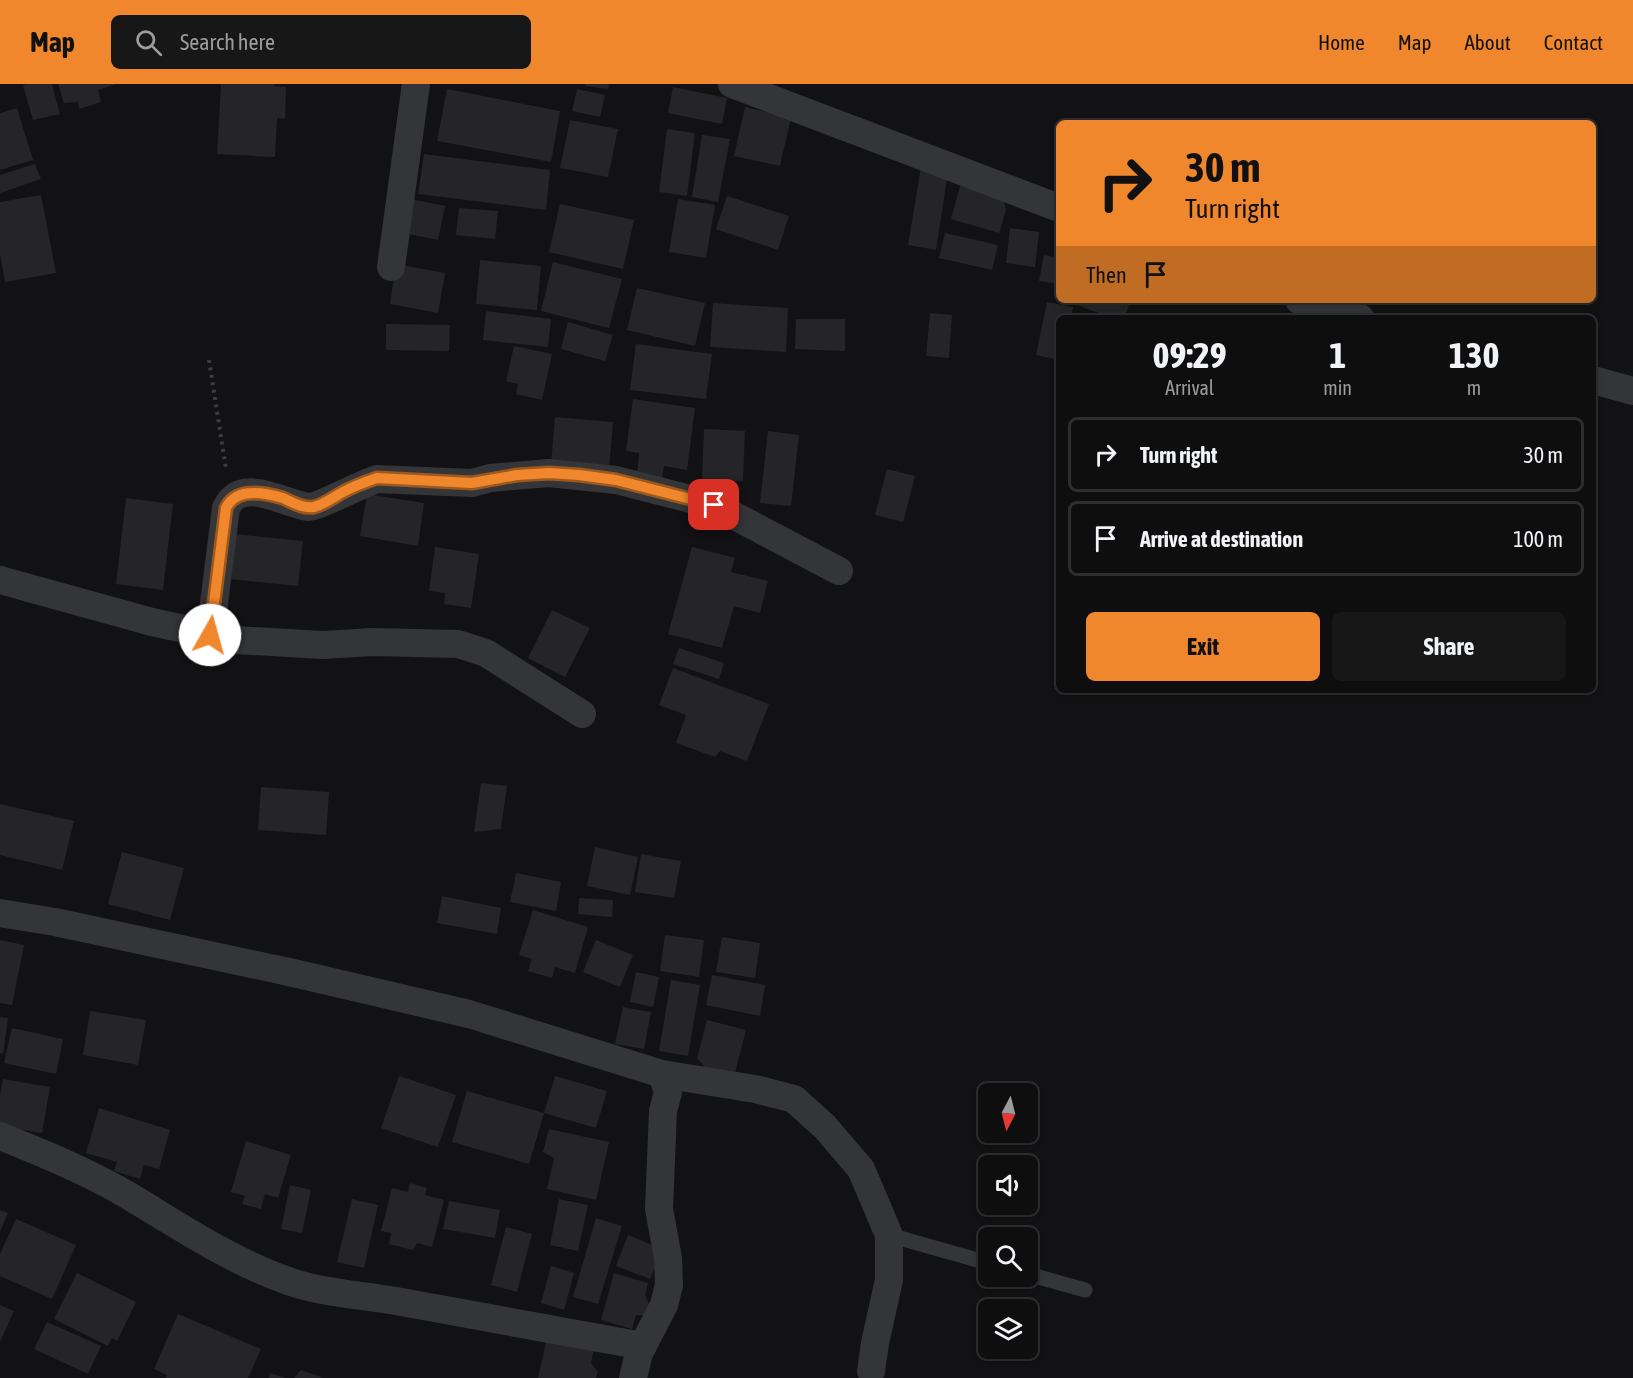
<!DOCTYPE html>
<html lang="en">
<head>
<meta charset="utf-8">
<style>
	body { margin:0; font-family:"Asap Condensed",sans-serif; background:#171718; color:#f1f3f6; height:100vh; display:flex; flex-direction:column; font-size:22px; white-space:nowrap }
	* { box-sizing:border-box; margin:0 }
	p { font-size:20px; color:#9b9c9e }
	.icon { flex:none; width:33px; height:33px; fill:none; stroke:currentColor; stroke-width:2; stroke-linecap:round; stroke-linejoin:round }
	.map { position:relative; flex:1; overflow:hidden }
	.side { position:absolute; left:1056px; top:231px; width:540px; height:378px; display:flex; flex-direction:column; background:#0e0e0f; border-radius:9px; box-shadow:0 3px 9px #0003,0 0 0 2px #2e2e2f }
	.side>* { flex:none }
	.hud { position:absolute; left:1056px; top:36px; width:540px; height:183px; border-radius:9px; box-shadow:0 3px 9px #0003,0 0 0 2px #2e2e2f; background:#f1872c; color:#111; overflow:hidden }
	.needle { width:39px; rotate:187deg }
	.fabs { position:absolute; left:978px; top:999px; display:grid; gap:12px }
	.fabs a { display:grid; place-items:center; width:60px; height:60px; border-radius:9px; background:#0e0e0f; box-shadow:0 3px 9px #0003,0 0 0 2px #2e2e2f; font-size:30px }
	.pin { position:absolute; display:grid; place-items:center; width:51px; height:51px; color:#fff; margin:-26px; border-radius:12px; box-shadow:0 3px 9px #0006 }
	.me { position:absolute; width:66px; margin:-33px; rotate:7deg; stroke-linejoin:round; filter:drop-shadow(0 0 4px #0008) }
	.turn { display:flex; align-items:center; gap:21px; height:126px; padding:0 30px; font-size:27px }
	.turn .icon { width:78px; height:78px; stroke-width:2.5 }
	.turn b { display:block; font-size:42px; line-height:51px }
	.then { display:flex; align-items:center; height:57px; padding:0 30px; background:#0003; gap:12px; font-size:22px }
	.eta { display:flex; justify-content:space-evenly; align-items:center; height:102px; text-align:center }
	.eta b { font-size:36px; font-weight:700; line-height:42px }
	.primary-button { display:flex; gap:12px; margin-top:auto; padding:12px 30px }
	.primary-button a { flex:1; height:69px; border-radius:9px; background:#f1872c; color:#111; font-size:24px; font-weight:700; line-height:69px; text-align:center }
	.primary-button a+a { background:#171718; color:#f1f3f6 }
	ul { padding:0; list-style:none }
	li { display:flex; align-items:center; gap:18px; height:75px; margin:0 12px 9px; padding:0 18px; border:3px solid #2e2e2f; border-radius:9px }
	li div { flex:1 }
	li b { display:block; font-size:22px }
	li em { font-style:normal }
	header { display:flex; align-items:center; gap:36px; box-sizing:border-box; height:84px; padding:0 30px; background:#f1872c; color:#111 }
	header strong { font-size:28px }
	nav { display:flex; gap:33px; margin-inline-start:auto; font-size:21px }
	.search { width:420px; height:54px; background:#171718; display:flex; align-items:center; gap:15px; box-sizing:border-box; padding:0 21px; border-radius:9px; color:#9b9c9e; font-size:22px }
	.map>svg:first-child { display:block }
</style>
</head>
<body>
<header>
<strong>Map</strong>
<div class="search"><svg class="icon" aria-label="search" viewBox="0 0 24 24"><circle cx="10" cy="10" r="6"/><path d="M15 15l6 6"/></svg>Search here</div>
<nav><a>Home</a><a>Map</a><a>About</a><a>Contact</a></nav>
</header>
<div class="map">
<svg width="1633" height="1294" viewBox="0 0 1633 1294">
	<rect width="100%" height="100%" fill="#121214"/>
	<path fill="#252528" d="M27 0H52L60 30 33 36 23 1Z
		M58 0H116L98 6 101 18 79 25 78 18 64 19Z
		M221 0H275L274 2 286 3 285 35 277 34 275 73 217 70Z
		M585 0H609L608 5 585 2Z
		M673 3 727 14 722 40 668 29Z
		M447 5 560 27 551 78 437 57Z
		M577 5 605 11 600 33 572 27Z
		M745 23 791 34 780 82 734 72Z
		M17 24 33 76 0 86V29Z
		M570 36 618 45 608 93 560 84Z
		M667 45 695 49 687 112 659 108Z
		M702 51 730 55 718 118 692 113Z
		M424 70 550 86 546 126 418 110Z
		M35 80 41 95 0 109V91Z
		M921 83 948 88 936 166 908 161Z
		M961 99 1002 111 1006 126 999 149 951 135Z
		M41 111 56 189 5 198 0 170V118Z
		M727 112 789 132 778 166 716 145Z
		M411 115 445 122 438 156 404 149Z
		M678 115 715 121 706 174 669 168Z
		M560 120 634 136 623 185 549 168Z
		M459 124 498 127 495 155 456 151Z
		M1010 144 1039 148 1035 183 1006 179Z
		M945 149 998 161 992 186 939 174Z
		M1044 171 1059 174V200L1039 197Z
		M480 176 541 182 537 226 476 220Z
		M553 178 622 195 609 244 541 227Z
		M396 180 445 189 438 229 390 220Z
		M637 204 705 219 695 262 627 246Z
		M1079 216H1131L1124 234H1112L1077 221Z
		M1047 218 1073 223 1071 234H1059V276L1036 271Z
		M713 219 788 224 786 268 710 263Z
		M486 227 551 235 548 263 483 256Z
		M930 229 952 231 949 274 926 272Z
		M796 235H845V267L795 265Z
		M568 238 613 251 605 277 561 265Z
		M386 240 450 241 449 267 386 266Z
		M636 260 712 270 706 315 630 306Z
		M514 262 552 270 542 316 516 310 518 300 506 297Z
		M633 315 695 324 687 386 664 382 662 394 637 390 639 369 626 367Z
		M555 333 613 338 609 385 551 380Z
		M704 345 745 347 743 397 702 395Z
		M768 347 799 351 791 422 760 419Z
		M887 385 915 392 903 438 875 431Z
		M367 410 424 419 418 462 360 452Z
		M126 414 173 420 163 506 116 500Z
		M235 450 303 457 298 502 230 495Z
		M435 463 479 470 471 524 444 520 445 509 429 507Z
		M692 463 735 474 731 488 768 497 760 529 734 522 722 564 668 550Z
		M552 526 590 544 565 593 528 574Z
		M679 564 724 579 719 595 673 580Z
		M673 584 769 620 747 677 720 667 715 673 676 659 686 631 659 621Z
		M481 699 507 702 501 745 474 748Z
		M261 703 329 708 326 751 258 746Z
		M0 720 74 737 62 786 0 771Z
		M595 763 638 773 630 811 587 802Z
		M122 768 184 784 170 836 108 820Z
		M641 770 681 777 674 814 635 808Z
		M516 789 561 798 556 827 510 818Z
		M442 812 501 824 497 850 437 839Z
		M579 814 613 816 612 833 578 830Z
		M533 826 588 843 575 889 555 883 552 894 528 887 532 875 519 871Z
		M665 851 704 856 699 893 660 887Z
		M722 853 760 859 755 894 716 888Z
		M0 856 24 861 12 921 0 919Z
		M596 856 633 871 620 903 583 888Z
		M636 888 659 893 653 923 630 918Z
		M712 891 765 901 760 932 706 921Z
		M671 896 700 901 688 972 659 967Z
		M623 923 651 928 644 965 615 960Z
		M90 927 146 936 138 981 83 971Z
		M0 933 8 934 3 970 0 969Z
		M707 936 746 946 734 993 707 986 697 974Z
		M12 944 63 955 56 990 4 979Z
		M399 992 456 1011 438 1063 381 1044Z
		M555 992 607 1007 596 1044 544 1029Z
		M3 995 50 1003 42 1049 0 1042V1011Z
		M467 1007 544 1029 529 1080 452 1058Z
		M99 1024 170 1046 159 1085 144 1081 140 1095 114 1087 117 1078 86 1069Z
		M549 1045 609 1058 596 1116 547 1105 554 1074 543 1068Z
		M246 1057 291 1071 278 1114 265 1110 261 1125 242 1120 245 1112 231 1108Z
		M410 1099 427 1104 425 1111 444 1116 432 1163 417 1159 413 1166 389 1160 391 1149 381 1147 392 1104 408 1108Z
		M290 1101 311 1106 302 1149 281 1145Z
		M352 1115 378 1121 364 1184 337 1178Z
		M559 1115 588 1121 578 1167 550 1161Z
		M449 1117 500 1126 495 1154 443 1145Z
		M0 1126 8 1129 0 1148Z
		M596 1134 622 1142 598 1220 573 1213Z
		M16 1135 76 1161 52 1215 0 1192V1170Z
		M506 1143 532 1150 517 1208 491 1201Z
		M628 1151 662 1165 650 1195 616 1182Z
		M551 1182 574 1189 564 1226 541 1219Z
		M77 1189 136 1218 117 1257 112 1254 108 1262 54 1235Z
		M614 1189 648 1199 645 1211 649 1220 644 1231H636L632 1245 601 1236Z
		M0 1221 14 1227 0 1258Z
		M178 1230 261 1265 248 1294H166L167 1291 154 1285Z
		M47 1238 101 1262 88 1290 34 1265Z
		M547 1254 594 1265 591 1279 598 1288 596 1294H538Z
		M301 1286 324 1294H294Z
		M270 1289 286 1294H269Z"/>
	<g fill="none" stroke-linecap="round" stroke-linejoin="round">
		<path stroke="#393c40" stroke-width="4" stroke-dasharray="3 4.5" stroke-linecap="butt" d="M209 276 226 385"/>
		<path stroke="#333539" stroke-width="15" d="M889 1151 988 1179
			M1028 1190 1085 1206"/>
		<path stroke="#333539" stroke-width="28" d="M732 0 1059 124
			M391 183 416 0
			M1299 216 1360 234
			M1593 296 1633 307
			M0 496 152 538 235 556 323 561 373 558 458 560 486 569 582 630
			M210 551 226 424C242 391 284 420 309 423 316 424 363 399 377 395L472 399 490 394 549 389 616 396 714 421 839 487
			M0 829 55 838 289 888 469 930 662 990 755 1005 794 1015 825 1043 861 1085 889 1151V1196L875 1259 871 1287
			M0 1052C42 1069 84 1086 124 1109 175 1139 224 1173 280 1194 317 1209 357 1210 396 1217 478 1232 560 1247 643 1262
			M633 1294 639 1269 664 1221 669 1201 668 1174 659 1125 663 1027 668 1008 662 990"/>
	</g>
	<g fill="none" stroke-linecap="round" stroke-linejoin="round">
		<defs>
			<path id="route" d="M210 551 226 424C236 403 263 408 283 414 292 418 303 425 314 423 323 421 334 413 343 408 354 402 365 398 377 394L472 399 517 391 549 389 579 391 616 396 714 421"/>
		</defs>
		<use href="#route" stroke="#9d581d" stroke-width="15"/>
		<use href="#route" stroke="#f1872c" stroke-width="10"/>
	</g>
</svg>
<div class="fabs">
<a><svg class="needle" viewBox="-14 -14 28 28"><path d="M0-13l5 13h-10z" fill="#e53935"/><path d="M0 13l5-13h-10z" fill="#9b9c9e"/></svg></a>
<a><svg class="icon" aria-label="sound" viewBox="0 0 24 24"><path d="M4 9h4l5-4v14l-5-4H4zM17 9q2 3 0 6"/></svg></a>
<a><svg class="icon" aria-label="search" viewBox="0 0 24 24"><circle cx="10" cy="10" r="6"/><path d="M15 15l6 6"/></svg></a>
<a><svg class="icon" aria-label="layers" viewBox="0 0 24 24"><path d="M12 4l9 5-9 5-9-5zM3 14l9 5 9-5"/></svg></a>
</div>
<div class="pin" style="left:714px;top:421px;background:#d93025"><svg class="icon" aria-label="arrive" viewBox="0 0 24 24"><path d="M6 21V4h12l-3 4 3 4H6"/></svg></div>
<svg class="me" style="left:210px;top:551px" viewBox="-20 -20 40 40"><circle r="19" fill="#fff"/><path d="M0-13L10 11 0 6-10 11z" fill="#f1872c"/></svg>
<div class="hud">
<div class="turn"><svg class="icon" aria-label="right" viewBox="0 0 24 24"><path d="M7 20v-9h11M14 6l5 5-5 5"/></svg><div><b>30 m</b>Turn right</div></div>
<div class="then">Then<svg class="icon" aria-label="arrive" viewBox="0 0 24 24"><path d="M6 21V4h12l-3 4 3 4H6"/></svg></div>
</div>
<section class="side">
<div class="eta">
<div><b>09:29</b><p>Arrival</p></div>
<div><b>1</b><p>min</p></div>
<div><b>130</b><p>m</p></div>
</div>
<ul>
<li><svg class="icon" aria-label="right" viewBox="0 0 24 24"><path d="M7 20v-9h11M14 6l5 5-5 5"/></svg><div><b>Turn right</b></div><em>30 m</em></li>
<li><svg class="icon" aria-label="arrive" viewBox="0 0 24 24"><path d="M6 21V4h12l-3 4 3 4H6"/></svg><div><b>Arrive at destination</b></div><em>100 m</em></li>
</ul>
<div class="primary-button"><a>Exit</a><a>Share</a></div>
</section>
</div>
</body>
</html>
